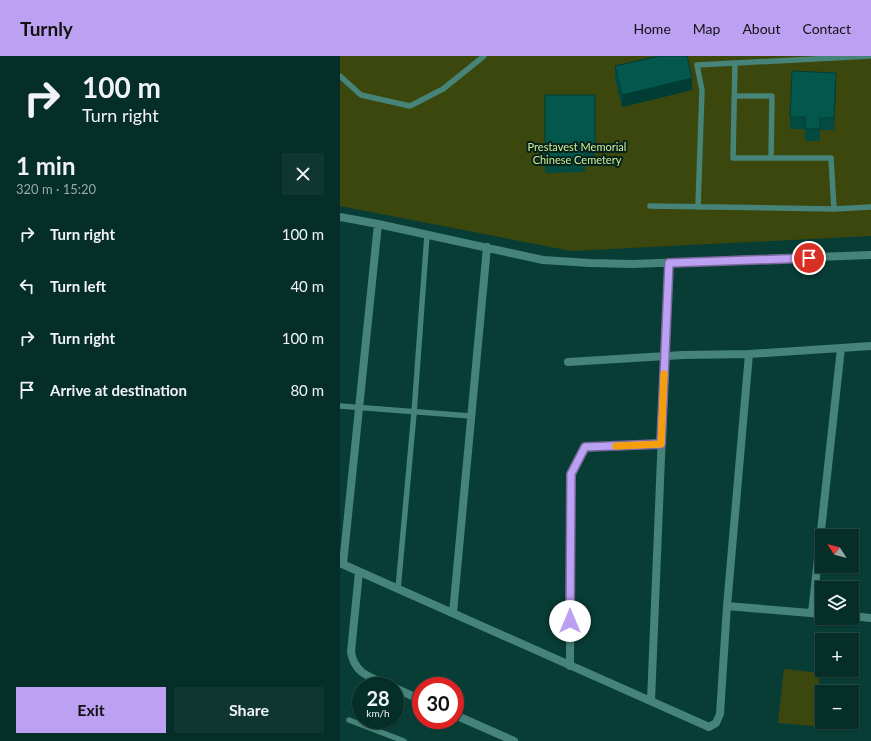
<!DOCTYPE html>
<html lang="en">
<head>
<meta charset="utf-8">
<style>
	body { margin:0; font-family:Lato,sans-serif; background:#0f3630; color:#f1f3f6; height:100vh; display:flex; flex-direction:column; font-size:15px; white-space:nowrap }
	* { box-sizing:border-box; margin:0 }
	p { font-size:13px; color:#98a8a8 }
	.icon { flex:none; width:22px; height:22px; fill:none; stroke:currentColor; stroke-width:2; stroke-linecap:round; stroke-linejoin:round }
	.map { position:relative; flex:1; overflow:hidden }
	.drawer { display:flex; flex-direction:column; background:#062e28; width:340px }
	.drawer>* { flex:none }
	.hud { background:#062e28; color:#f1f3f6; overflow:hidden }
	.needle { width:26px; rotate:306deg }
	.fabs { position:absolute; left:475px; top:473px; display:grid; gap:8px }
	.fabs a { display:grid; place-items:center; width:44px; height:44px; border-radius:0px; background:#062e28; box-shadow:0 1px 3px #0004,0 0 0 1px #274a45; font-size:20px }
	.speed { position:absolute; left:12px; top:621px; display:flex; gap:8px; font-size:20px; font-weight:700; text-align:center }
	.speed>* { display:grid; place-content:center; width:52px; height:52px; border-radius:50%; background:#062e28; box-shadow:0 1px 3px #0004,0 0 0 1px #274a45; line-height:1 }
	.speed small { font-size:10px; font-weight:400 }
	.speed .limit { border:6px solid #d22; background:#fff; color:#111 }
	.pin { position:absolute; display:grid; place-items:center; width:34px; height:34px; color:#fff; margin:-17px; border:2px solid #fff; border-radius:50%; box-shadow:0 1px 4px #0007 }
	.me { position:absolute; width:44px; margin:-22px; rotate:0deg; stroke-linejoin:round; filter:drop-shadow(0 0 3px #0008) }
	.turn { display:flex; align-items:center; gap:14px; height:84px; padding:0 16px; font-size:18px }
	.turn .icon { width:52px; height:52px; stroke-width:2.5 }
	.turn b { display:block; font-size:28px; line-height:34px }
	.round { display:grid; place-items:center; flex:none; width:42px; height:42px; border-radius:0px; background:#0f3630 }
	.summary { display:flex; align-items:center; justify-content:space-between; height:68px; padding:0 16px }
	h1 { font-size:24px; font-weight:700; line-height:30px }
	.primary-button { display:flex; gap:8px; margin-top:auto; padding:8px 16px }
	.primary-button a { flex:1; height:46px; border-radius:0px; background:#bca0f2; color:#111; font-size:16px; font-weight:700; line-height:46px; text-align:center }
	.primary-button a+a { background:#0f3630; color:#f1f3f6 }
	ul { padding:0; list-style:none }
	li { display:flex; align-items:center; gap:12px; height:52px; padding:0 16px }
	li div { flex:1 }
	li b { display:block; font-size:15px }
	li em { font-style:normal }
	header { display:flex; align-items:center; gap:24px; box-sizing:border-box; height:56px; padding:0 20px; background:#bca0f2; color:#111 }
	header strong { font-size:19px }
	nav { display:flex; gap:22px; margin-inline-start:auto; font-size:14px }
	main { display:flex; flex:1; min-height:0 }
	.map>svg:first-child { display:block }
</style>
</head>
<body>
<header>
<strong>Turnly</strong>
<nav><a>Home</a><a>Map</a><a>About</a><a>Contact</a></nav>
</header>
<main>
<section class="drawer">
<div class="hud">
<div class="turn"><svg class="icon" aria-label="right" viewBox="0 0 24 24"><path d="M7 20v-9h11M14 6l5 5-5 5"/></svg><div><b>100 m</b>Turn right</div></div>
</div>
<div class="summary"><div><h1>1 min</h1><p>320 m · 15:20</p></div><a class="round"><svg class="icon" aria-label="close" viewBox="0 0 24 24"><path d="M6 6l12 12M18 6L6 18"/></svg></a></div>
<ul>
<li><svg class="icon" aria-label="right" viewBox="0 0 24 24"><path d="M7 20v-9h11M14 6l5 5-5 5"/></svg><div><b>Turn right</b></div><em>100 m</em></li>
<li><svg class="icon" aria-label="left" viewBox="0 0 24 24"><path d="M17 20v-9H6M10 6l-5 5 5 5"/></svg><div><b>Turn left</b></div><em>40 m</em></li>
<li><svg class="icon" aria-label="right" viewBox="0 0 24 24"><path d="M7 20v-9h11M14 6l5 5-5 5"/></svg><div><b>Turn right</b></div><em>100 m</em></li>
<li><svg class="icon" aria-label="arrive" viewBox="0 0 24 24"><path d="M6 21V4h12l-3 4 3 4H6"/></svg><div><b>Arrive at destination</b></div><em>80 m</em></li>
</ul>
<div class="primary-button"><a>Exit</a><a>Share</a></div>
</section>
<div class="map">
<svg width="531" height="685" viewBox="0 0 531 685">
	<rect width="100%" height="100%" fill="#083d36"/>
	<path fill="#3b470c" d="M0 0H531V180L231 195 0 150Z
		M444 613 480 617 474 670 438 667Z"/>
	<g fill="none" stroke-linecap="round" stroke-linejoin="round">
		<path stroke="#468378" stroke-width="5.5" d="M395 7 393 102H491L494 153
			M0 20 21 39 70 50 103 33 144 0
			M395 40H432L431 102
			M310 150 494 153 531 151
			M358 151 362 34 357 9 531 0
			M0 350 131 360
			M58 533 74 357 87 179
			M9 664 64 685"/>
		<path stroke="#468378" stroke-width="8" d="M0 161 38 168 203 204 250 207 292 208 531 199
			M228 306 343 299 409 298 531 290
			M0 507 369 671 376 667 380 658 387 550 409 298
			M3 508 38 168
			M19 516 11 596C15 619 31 621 51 630
			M387 550 482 558
			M113 557 147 191
			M472 557 501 292
			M512 560 531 562
			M230 610 231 418 245 391 321 388
			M55 632 81 644
			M311 645 329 207
			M115 659 174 685"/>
	</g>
	<path fill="#034b41" d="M275 10 352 34 282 51 275 23Z
		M496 29 494 74H480V85H465V73H450V61Z
		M205 39H255V107H245V116L205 117Z"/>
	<path fill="#023d35" d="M496 17V29L494 74V62Z
		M352 22V34L282 51V39Z"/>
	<path fill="#03574c" stroke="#023d35" d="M319 0H347L352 22 282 39 275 10Z
		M452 15 496 17 494 62H480V73H465V61H450Z
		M205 39H255V95H245V104L205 105Z"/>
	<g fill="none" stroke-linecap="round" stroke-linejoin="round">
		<defs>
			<path id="route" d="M230 565 231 418 245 391 321 388 329 207 469 202"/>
		</defs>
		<use href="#route" stroke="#7a689d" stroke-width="10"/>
		<use href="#route" stroke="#bca0f2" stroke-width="7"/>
		<path stroke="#f59e0b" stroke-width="7" d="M276 390 321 388 324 318"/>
	</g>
	<g text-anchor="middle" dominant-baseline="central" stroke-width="4" stroke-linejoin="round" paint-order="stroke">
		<g font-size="11" fill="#d5ec92" stroke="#04221d">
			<text x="237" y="90">Prestavest Memorial<tspan x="237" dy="13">Chinese Cemetery</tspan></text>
		</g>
	</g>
</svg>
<div class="fabs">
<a><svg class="needle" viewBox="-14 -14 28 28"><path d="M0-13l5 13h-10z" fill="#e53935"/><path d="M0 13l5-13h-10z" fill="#98a8a8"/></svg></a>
<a><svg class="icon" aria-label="layers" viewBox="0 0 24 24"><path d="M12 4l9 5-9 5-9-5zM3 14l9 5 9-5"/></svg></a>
<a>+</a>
<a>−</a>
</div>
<div class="speed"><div>28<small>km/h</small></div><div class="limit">30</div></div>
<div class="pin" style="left:469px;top:202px;background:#d93025"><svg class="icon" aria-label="arrive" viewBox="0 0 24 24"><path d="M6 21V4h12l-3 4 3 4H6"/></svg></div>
<svg class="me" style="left:230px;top:565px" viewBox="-20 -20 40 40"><circle r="19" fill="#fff"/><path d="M0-13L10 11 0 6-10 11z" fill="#bca0f2"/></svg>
</div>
</main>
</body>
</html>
